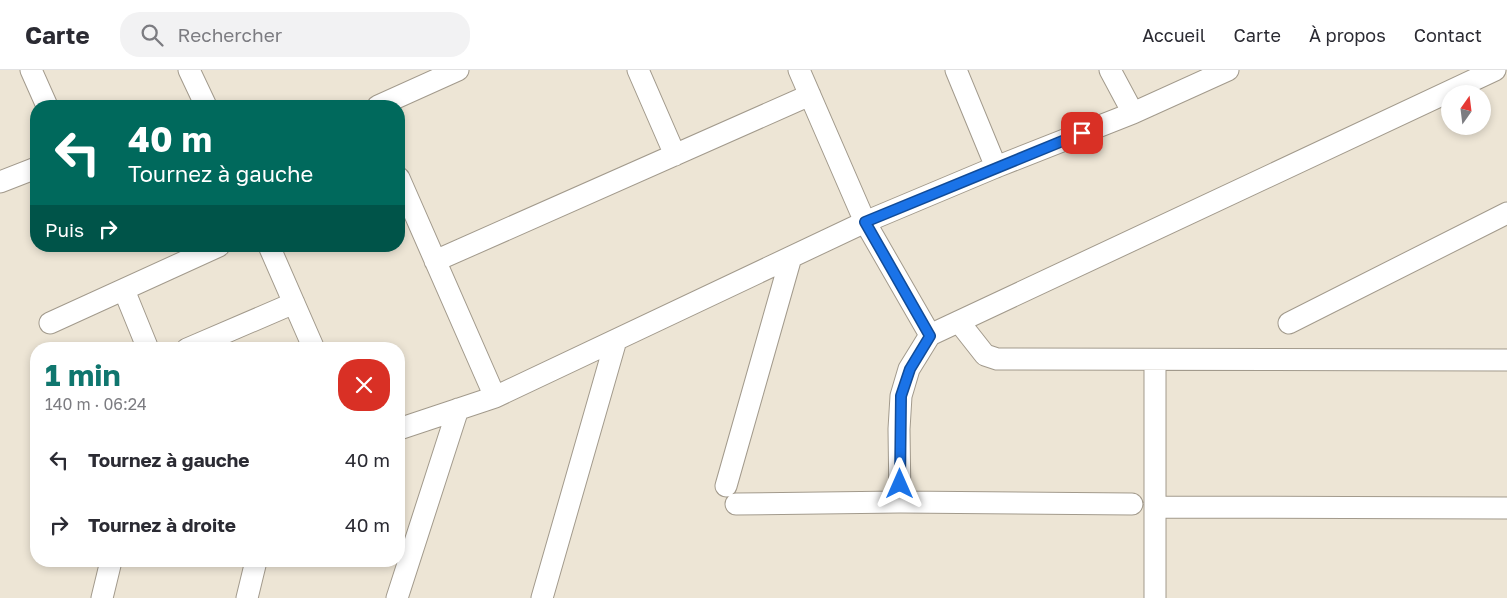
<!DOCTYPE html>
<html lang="fr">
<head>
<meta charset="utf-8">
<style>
	body { margin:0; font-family:"Golos Text",sans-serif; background:#f2f2f3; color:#2b2b33; height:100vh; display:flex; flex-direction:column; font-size:19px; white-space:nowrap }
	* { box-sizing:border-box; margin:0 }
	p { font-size:16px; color:#7c7c81 }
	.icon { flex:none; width:28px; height:28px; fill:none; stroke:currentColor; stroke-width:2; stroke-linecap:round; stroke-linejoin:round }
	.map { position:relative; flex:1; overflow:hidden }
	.sheet { position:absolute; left:30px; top:272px; width:375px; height:225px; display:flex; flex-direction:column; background:#fff; border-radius:20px; box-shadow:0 2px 8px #0003 }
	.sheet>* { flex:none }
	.banner { position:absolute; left:30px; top:30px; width:375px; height:152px; border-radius:20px; box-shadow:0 2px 8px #0003; background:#00695c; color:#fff; overflow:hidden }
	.needle { width:32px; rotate:14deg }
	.tools { position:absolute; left:1441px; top:15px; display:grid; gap:10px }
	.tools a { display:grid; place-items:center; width:50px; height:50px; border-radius:50%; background:#fff; box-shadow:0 2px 8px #0003; font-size:25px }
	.pin { position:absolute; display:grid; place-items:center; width:42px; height:42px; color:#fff; margin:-21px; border-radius:10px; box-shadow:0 2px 8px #0006 }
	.me { position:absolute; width:55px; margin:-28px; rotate:0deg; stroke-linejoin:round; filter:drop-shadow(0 0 4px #0008) }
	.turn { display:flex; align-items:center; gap:18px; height:105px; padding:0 15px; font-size:22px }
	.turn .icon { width:65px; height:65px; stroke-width:2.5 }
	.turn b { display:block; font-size:35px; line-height:42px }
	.then { display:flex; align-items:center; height:48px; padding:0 15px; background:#0003; gap:10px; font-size:19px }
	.round { display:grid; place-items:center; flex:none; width:52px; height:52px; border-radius:20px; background:#f2f2f3 }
	.head { display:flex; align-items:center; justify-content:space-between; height:85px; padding:0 15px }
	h1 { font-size:30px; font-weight:700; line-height:38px; color:#0f766e }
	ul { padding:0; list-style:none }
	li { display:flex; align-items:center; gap:15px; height:65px; padding:0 15px }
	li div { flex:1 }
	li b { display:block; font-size:19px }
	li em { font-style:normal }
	header { display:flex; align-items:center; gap:30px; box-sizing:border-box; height:70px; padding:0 25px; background:#fff; border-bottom:1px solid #e1e1e2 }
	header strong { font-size:24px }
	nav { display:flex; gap:28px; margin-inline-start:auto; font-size:18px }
	.search { width:350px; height:45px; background:#f2f2f3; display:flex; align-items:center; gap:12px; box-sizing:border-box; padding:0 18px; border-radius:20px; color:#7c7c81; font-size:19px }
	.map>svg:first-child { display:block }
</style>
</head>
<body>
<header>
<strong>Carte</strong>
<div class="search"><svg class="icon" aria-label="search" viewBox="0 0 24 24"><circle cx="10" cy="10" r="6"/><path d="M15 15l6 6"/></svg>Rechercher</div>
<nav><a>Accueil</a><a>Carte</a><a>À propos</a><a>Contact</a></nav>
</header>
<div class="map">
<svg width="1507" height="528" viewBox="0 0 1507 528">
	<rect width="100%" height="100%" fill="#ede5d5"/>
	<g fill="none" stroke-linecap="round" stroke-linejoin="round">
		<defs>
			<path id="street" d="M31 0 47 36
				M189 0 206 36
				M638 0 675 85
				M799 0 865 152 930 265
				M956 0 996 97
				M1110 0 1133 43
				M378 36 458 0
				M399 108 495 327
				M0 112 36 98
				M269 176 314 279
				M435 191 810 25
				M124 220 148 279
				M959 252 985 285 997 289 1507 290
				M50 253 219 176
				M1289 253 1507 143
				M187 279 294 233
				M1155 290V528
				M399 359 495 327 865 152 996 97 1133 43 1228 0
				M726 416 791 187
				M900 432 899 359 901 326 909 299 930 265 1495 0
				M736 434 900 432 1132 434
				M1155 437 1507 438
				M102 528 111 491
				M247 528 256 491
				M397 528 458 339
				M542 528 616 270"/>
		</defs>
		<use href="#street" stroke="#a29a8c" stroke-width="23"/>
		<use href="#street" stroke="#fff" stroke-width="21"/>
	</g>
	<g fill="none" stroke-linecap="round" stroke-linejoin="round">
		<defs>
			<path id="route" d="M900 414 901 326 910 299 930 266 865 152 1082 63"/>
		</defs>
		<use href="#route" stroke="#114b97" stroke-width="12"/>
		<use href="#route" stroke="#1a73e8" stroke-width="9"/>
	</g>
</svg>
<div class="tools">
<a><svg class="needle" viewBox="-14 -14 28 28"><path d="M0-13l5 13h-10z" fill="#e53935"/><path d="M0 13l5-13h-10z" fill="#7c7c81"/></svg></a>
</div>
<div class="pin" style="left:1082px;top:63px;background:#d93025"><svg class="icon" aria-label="arrive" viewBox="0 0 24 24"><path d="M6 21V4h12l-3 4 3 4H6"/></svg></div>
<svg class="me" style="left:900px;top:414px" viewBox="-20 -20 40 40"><path d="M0-17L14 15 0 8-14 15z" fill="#1a73e8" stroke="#fff" stroke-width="4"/></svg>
<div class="banner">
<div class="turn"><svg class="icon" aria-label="left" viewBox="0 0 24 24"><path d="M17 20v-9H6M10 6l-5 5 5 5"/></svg><div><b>40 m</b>Tournez à gauche</div></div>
<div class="then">Puis<svg class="icon" aria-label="right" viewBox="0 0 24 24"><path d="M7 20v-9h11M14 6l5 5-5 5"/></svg></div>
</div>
<section class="sheet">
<div class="head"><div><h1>1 min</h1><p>140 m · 06:24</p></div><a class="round" style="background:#d93025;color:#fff"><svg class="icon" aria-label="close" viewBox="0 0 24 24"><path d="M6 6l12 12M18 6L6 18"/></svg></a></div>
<ul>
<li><svg class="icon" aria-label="left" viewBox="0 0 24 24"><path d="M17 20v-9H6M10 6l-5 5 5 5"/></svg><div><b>Tournez à gauche</b></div><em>40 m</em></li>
<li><svg class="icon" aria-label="right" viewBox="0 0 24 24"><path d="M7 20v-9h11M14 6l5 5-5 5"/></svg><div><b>Tournez à droite</b></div><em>40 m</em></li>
</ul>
</section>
</div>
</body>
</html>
